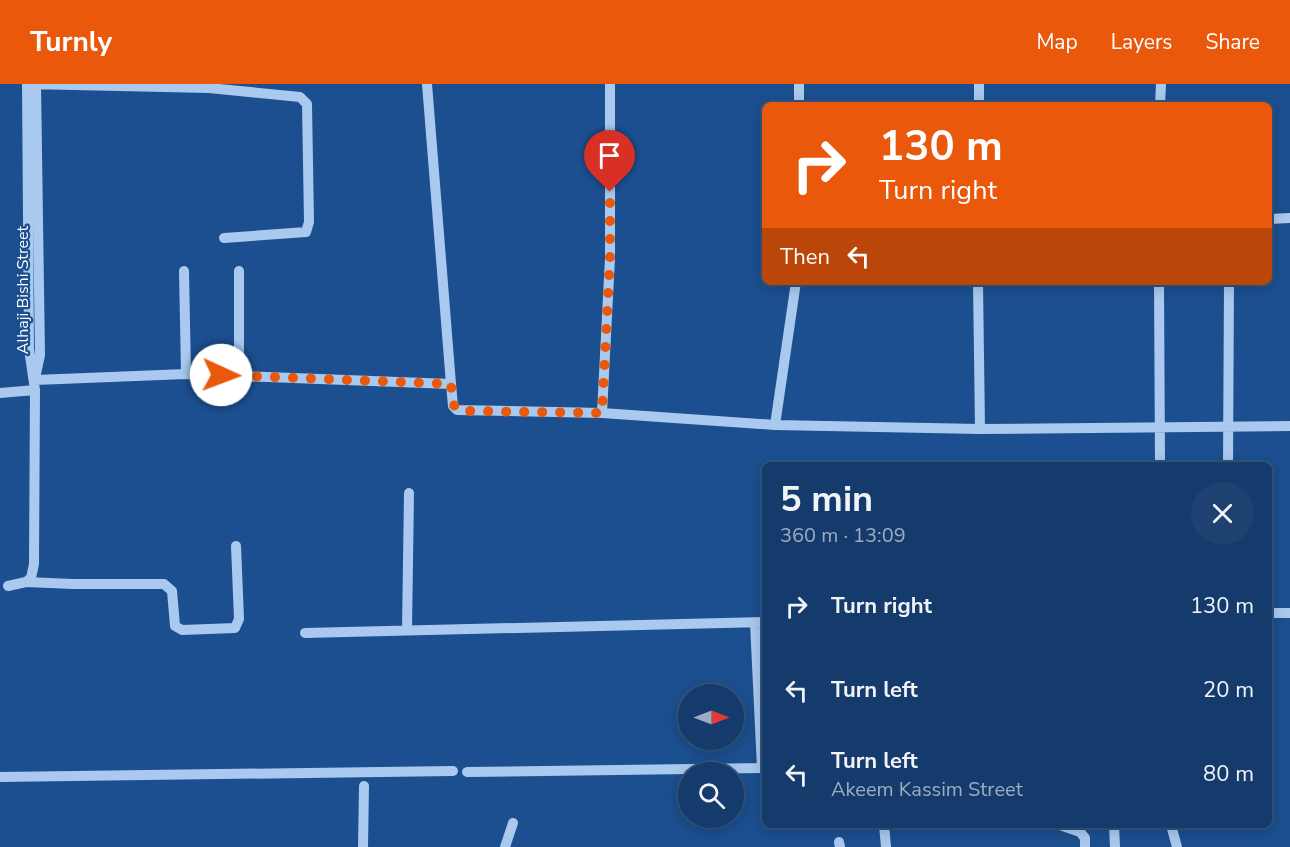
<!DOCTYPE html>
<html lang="en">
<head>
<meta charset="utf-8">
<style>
	body { margin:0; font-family:"Nunito Sans",sans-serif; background:#1d4271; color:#f1f3f6; height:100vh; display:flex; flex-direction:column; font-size:22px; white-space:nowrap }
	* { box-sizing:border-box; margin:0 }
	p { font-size:20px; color:#9dadc1 }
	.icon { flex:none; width:33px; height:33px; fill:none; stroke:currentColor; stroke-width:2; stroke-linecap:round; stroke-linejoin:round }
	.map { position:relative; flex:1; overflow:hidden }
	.sheet { position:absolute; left:762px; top:378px; width:510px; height:366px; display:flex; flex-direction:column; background:#143b6b; border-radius:9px; box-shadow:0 3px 15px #0003,0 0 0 2px #33557e }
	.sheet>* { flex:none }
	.banner { position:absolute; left:762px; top:18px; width:510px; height:183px; border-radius:9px; box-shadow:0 3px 15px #0003,0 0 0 2px #33557e; background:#ea580c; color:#fff; overflow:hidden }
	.needle { width:39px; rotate:90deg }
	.buttons { position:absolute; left:678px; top:600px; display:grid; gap:12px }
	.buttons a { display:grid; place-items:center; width:66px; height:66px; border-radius:50%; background:#143b6b; box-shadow:0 3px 15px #0003,0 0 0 2px #33557e; font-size:30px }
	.pin { position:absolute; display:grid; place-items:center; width:51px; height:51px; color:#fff; margin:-62px -26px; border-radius:50% 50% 50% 0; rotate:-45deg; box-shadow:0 0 6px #0007 }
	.pin .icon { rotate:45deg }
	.me { position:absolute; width:66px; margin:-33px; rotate:92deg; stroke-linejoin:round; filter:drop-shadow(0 0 4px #0008) }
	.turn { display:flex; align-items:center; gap:21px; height:126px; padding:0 18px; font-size:27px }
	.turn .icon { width:78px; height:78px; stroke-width:2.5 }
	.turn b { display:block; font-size:42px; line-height:51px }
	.then { display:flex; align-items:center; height:57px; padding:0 18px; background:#0003; gap:12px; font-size:22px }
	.round { display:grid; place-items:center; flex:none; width:63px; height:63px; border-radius:32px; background:#1d4271 }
	.summary { display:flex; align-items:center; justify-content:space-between; height:102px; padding:0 18px }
	h1 { font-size:36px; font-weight:700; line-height:45px }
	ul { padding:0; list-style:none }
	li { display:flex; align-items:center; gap:18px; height:84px; padding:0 18px }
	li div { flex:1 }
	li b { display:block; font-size:22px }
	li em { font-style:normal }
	header { display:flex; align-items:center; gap:36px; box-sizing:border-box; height:84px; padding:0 30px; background:#ea580c; color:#fff }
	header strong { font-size:28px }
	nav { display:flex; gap:33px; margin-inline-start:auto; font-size:21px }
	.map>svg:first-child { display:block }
</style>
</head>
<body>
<header>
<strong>Turnly</strong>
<nav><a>Map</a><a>Layers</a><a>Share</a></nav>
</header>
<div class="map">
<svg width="1290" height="763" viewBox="0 0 1290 763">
	<rect width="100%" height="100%" fill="#1b4f8f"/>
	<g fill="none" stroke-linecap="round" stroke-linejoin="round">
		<path stroke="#a9c9ee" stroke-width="10" d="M27 0 209 4 300 13 307 20 309 138 306 148 224 154
			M36 0 40 271 36 290
			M427 0 451 300 453 322 457 326 602 329 775 341 980 345 1290 342
			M799 0V21
			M979 21V0
			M1160 21 1161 0
			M1269 135 1290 134
			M184 187 186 290
			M239 187V292
			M978 198 980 345
			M1159 198 1160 381
			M35 296 186 290 451 300
			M0 309 35 306
			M602 329 610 174V0
			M775 341 796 198
			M1228 381 1229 198
			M26 498 31 494 34 480 35 306 29 265 27 0
			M8 502 26 498 73 500H164L172 507 175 542 182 546 235 544 239 535 236 462
			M1269 529H1290
			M755 539 762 684
			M407 546 409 409
			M305 549 765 538
			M467 688 765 684
			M0 693 453 687
			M884 741 886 763
			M1060 741 1080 748 1085 754V763
			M1114 741 1115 763
			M1171 741 1177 763
			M839 758 840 763
			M363 763 364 702
			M505 763 513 739"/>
	</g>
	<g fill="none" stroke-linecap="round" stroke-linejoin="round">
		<path stroke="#ea580c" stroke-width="10" stroke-dasharray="0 18" d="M221 291 451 300C452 311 450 324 462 327L602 329 610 174V108"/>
	</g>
	<g text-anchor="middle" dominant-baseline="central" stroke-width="4.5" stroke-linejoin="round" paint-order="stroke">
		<g font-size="16" fill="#fff" stroke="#1b4f8f">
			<text transform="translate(23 206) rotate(-90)">Alhaji Bishi Street</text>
		</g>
	</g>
</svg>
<div class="buttons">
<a><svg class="needle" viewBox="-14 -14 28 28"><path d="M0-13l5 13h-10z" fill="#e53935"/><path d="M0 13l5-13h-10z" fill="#9dadc1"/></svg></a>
<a><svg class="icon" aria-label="search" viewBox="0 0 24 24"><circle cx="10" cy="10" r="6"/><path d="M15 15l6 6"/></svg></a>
</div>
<div class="pin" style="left:610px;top:108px;background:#d93025"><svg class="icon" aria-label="arrive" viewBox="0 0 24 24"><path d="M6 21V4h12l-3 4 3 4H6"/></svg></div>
<svg class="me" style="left:221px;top:291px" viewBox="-20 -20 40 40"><circle r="19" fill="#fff"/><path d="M0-13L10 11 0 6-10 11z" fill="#ea580c"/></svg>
<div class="banner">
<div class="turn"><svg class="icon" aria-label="right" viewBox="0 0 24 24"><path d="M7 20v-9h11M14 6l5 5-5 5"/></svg><div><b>130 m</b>Turn right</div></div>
<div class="then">Then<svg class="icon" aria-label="left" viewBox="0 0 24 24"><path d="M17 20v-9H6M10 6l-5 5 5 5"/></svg></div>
</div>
<section class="sheet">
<div class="summary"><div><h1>5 min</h1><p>360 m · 13:09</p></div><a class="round"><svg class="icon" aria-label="close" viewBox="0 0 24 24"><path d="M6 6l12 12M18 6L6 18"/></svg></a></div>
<ul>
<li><svg class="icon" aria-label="right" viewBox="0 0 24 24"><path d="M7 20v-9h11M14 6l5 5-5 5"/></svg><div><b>Turn right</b></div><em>130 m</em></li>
<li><svg class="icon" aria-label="left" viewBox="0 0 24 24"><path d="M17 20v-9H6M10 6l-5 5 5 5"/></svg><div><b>Turn left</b></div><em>20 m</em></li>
<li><svg class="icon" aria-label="left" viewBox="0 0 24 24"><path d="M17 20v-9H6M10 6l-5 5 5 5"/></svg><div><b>Turn left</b><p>Akeem Kassim Street</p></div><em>80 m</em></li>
</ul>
</section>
</div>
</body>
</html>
